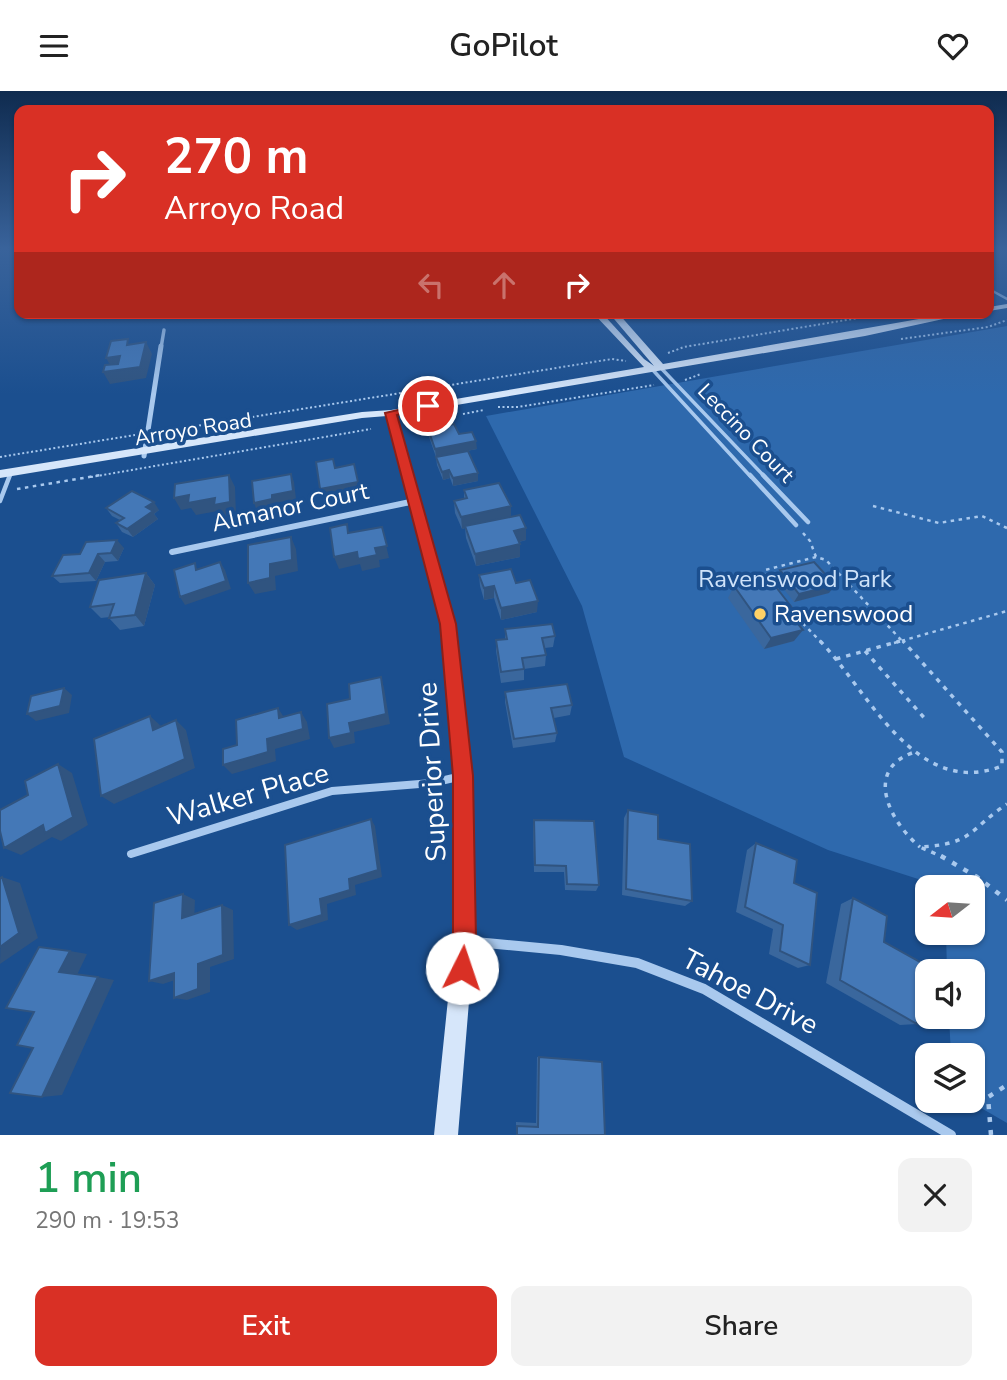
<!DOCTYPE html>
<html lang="en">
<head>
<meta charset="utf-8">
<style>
	body { margin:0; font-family:"Nunito Sans",sans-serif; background:#f2f2f2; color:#222; height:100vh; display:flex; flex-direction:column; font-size:26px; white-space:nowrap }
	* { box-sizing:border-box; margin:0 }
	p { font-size:23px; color:#767676 }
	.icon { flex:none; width:38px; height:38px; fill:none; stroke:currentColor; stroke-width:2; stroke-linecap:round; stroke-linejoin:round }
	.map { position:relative; height:1044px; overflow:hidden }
	.side { display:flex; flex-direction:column; background:#fff; flex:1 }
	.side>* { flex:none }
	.banner { position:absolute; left:14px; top:14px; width:980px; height:214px; border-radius:14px; box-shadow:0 2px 5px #0004; background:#d93025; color:#fff; overflow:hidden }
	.needle { width:46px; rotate:253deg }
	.fabs { position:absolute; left:915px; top:784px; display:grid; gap:14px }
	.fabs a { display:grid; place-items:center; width:70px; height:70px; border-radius:14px; background:#fff; box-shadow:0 2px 5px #0004; font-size:35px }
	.pin { position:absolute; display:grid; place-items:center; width:60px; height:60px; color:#fff; margin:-30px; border:4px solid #fff; border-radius:50%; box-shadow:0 2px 7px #0007 }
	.me { position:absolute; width:77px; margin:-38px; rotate:4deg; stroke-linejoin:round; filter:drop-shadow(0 0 5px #0008) }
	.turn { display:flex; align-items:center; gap:24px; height:147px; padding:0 35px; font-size:32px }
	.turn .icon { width:91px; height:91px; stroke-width:2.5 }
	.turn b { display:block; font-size:49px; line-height:60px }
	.lanes { display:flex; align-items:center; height:66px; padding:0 35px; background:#0003; justify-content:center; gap:35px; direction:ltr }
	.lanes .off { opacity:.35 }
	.round { display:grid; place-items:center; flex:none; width:74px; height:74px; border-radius:14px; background:#f2f2f2 }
	.overview { display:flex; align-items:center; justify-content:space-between; height:119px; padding:0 35px }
	h1 { font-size:42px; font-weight:600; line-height:52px; color:#1e9e55 }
	.primary-button { display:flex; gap:14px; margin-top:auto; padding:14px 35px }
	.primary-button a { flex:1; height:80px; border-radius:14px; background:#d93025; color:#fff; font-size:28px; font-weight:600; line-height:80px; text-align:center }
	.primary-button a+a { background:#f2f2f2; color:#222 }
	header { display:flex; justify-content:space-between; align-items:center; height:91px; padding:0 35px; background:#fff; font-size:32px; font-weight:600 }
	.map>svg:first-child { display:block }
</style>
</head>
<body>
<header><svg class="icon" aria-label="menu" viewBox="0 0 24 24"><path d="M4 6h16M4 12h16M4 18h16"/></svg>GoPilot<svg class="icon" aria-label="heart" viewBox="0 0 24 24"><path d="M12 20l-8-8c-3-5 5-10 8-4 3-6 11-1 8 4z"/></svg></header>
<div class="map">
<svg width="1007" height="1044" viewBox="0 0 1007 1044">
	<rect width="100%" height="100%" fill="#1b4f8f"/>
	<path fill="#2e69ad" d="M1007 235V1032L969 1010H973V964H951L949 926H973V880H947L946 842H973V796H943L828 759 624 666 582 515 486 325Z"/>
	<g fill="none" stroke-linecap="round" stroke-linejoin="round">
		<path stroke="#a9c9ee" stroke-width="2" stroke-dasharray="2 2.5" stroke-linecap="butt" d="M901 248 988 236 1007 229
			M668 262 684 256 888 222
			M685 289 701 283
			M498 316H518L654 294
			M463 323 484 319
			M419 330 439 327
			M159 341 612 268 626 270
			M0 366 135 344
			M91 386 371 338"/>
		<path stroke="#a9c9ee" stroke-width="2.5" stroke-dasharray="3.5 4.5" stroke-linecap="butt" d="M17 398 101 384
			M873 415 939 432 982 425 1007 437
			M803 442 810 450 816 466
			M822 552 788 517 764 485 765 479 816 466 826 469 904 552
			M894 552 1007 520"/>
		<path stroke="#a9c9ee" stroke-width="3.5" stroke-dasharray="4.5 6" stroke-linecap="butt" d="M820 550C868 599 915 709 1002 675V661L903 550
			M865 560 927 630
			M836 568 900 550
			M912 662C863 680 891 732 920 756
			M945 767 920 756C974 753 968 739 1007 713"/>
		<path stroke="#a9c9ee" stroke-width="4.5" stroke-dasharray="5 8" stroke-linecap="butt" d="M941 765 977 786 1007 809
			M991 1044 988 1006 1007 994"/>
		<path stroke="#a9c9ee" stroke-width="2.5" d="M989 198 1007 208"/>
		<path stroke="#a9c9ee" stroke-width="3.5" d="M660 276 765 386
			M651 277 751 386
			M9 386 11 381"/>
		<path stroke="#a9c9ee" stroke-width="4.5" d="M750 384 796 434
			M763 384 808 431
			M0 410 10 384"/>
		<path stroke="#a9c9ee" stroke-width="3.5" d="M161 257 164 239"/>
		<path stroke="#a9c9ee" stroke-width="5" d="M144 365 161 255"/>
		<path stroke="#a9c9ee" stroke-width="6" d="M172 461 415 410"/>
		<path stroke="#a9c9ee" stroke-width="8" d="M131 763 332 700 432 692 462 685"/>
		<path stroke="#a9c9ee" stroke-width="10" d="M465 850 561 859 637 872 704 898 951 1044"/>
		<path fill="#d6e6fa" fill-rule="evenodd" d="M1007 213V217L989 220V216Z
			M593 222H602L644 268 654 275 609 222H618L663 273 953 222H971L865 245 397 324 455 533 472 685 474 850 458 1044H434L454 850V685L441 533 387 325 362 327 0 387V379L362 321 391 319 644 276Z"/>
	</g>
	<path fill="#3a679d" d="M428 338 477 358 436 366 429 346Z
		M436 366 478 390 453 395 450 387 443 389 437 374Z
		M464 399 511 426 526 449 519 451 520 453V466L476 475 466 447 465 437 462 438 455 422 454 410 464 407Z
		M106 417 159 419 154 423 158 428 133 446 122 441 116 432 120 429 112 425Z
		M124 457 118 470 105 471 96 490 60 492 52 485 80 463Z
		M780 479 835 494 829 502 794 511 775 487Z
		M146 482 155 494 144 535 120 539 109 527 110 526 101 527 90 516Z
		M479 484 516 492 537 521 501 529 494 507 484 509 480 495Z
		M734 495 794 550 764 558 728 507Z
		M505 538 555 545 553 556 545 557 546 564 545 575 524 578V589L501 592 496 560V549L505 548Z
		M505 601 572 614 570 624 554 627 557 642 555 651 513 657 505 611Z
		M628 719 658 748 692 810 685 815 622 804 624 727Z
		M534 729 599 794 596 800 565 799 564 781H534L533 737Z
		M756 752 794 792 810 874 798 877 769 863 773 838 736 821 747 759Z
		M853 807 917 933 900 934 826 892 841 813Z
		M537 966 598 970 605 1044H516V1031L536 1032Z"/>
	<path fill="#305480" d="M146 251 152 263 146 287 110 293 103 281 140 276Z
		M120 265 126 277 113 279 106 267Z
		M476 350 477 358 436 366 435 358Z
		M449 379 450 387 443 389 442 381Z
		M478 382V390L453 395V387Z
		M291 383 294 391 296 408 275 412 276 416 257 420 254 412 272 404Z
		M229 384 235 396 236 423 221 426 218 420 196 424 191 417 181 419 174 407 189 404Z
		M358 391 360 399 323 407 320 398Z
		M154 411 159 419 154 423 158 428 133 446 127 438 146 416Z
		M511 415V427L462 438 461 426Z
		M382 436 389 467 379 469 380 476 362 480 360 473 339 478 334 466 375 457Z
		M526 437V449L514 452V440Z
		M291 446 296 458 298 480 275 485 276 499 255 503 248 492 270 473Z
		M117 449 124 457 118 470 111 462Z
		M520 453V466L476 475 475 463Z
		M98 463 105 471 96 490 89 482Z
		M220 471 225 479 231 498 185 514 180 506Z
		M146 482 155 494 144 535 135 524Z
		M835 494 829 502 794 511 799 503Z
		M494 495V507L484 509V497Z
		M538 510 537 521 501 529V517Z
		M803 539 794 550 764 558 771 547Z
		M381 586 384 597 390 633 354 641 355 652 334 657 329 647 349 632Z
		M64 597 72 604 69 622 36 630 27 623Z
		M278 617 285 628 279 627Z
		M301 621 307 631 310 648 275 658 276 670 232 683 223 674 267 648Z
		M150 625 161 635 164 649 153 639Z
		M176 629 186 639 195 677 114 713 101 705Z
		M58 673 72 682 88 734 61 750 52 746 21 764 4 757Z
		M371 728 375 735 382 786 355 794 356 804 327 813 328 829 297 839 289 834 320 808 349 788Z
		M2 786 20 792 38 847 0 873Z
		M183 803 195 809 194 832 182 827Z
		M222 814 233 819 234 868 210 876V901L187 909 174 907 198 873Z
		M70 860 87 863 77 884 59 881Z
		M174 882 187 885 163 893 149 890Z
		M98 886 114 889 62 1004 42 1006Z"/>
	<path fill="#4478b7" stroke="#305480" stroke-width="2" d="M128 248 127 254 146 251 140 276 103 281 105 274 118 273 120 265 106 267 111 250Z
		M454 333 459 343 472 341 476 350 435 358 428 338Z
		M468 360 478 382 453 387 449 379 442 381 436 366Z
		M333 368 335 377 354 373 358 391 320 398 316 371Z
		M291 383 293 400 272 404V408L254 412 252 390Z
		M229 384 230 411 214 414 215 407 188 412 189 404 174 407 175 393Z
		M499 392 511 415 461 426 454 410 467 407 464 399Z
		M132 400 154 411 146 416 153 420 127 438 116 432 124 427 106 417Z
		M520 424 526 437 514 440 520 453 475 463 465 435Z
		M347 433 348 442 382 436 387 455 375 457 377 464 358 468 357 461 334 466 330 437Z
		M291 446 292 469 270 473V487L248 492V454Z
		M117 449 111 462 98 463 89 482 52 485 63 464 80 463 86 451Z
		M220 471 226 490 180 506 174 479 195 472 196 479Z
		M814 471 835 494 799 503 780 479Z
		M511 478 516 492 530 489 538 510 501 517 494 495 484 497 479 484Z
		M146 482 135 524 109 527 114 513 90 516 99 489Z
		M769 487 800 527 794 528 803 539 771 547 734 495Z
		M552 533 555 545 542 547 546 564 522 567 524 578 501 581 496 549 507 548 505 538Z
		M381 586 386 623 349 632 351 642 329 647 327 613 350 608 349 593Z
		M567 593 572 614 551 617 557 642 514 648 505 601Z
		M64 597 60 615 27 623 31 605Z
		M278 617 279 627 301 621 303 638 267 648 268 661 223 674V658L237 654 236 629Z
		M150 625 153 639 176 629 185 668 101 705 94 648Z
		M58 673 73 726 45 742 43 734 4 757 0 740V719L28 704 25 690Z
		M628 719 658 724V748L690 753 692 810 626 798Z
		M371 728 378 779 349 788 350 799 320 808 322 824 289 834 285 754Z
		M534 729 594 730 599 794 567 793 566 775 535 774Z
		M756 752 797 769 794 792 817 802 810 874 780 860 783 834 745 816Z
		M2 786 19 842 0 856V787Z
		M183 803 182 827 222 814 223 864 198 873V898L174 907V882L149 890 154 812Z
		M853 807 887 825 884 851 922 872 917 933 840 889Z
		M39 856 70 860 59 881 98 886 42 1006 10 1002 33 957 17 954 34 921 6 917Z
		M539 966 602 971 605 1044H517V1035L538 1036Z"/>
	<linearGradient id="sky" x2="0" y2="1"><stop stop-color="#0f2b4f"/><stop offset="0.52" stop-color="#39639b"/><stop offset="1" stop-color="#39639b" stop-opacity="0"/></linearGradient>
	<rect width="1007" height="303" fill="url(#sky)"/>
	<path fill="#d93025" stroke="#8d1f18" stroke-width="2" d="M428 312 433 315 432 318 397 324 456 533 473 685 476 850 470 886 462 889 453 886 450 877 453 850V685L440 533 385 322Z"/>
	<circle fill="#ffd166" stroke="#1b4f8f" stroke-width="2.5" cx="760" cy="523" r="7"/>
	<g text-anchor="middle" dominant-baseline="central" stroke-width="7" stroke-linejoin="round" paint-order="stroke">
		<g font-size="21" fill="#fff" stroke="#1b4f8f">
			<text transform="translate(193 338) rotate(-9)">Arroyo Road</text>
			<text transform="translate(746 342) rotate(46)">Leccino Court</text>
		</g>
		<g font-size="24" fill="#fff" stroke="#1b4f8f">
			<text transform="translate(290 416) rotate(-12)">Almanor Court</text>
		</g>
		<g font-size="24" fill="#cfe3fa" stroke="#1b4f8f">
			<text x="795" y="488">Ravenswood Park</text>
		</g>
		<g font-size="24" fill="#fff" stroke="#1b4f8f" text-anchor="start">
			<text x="774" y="523">Ravenswood</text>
		</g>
		<g font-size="28" fill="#fff" stroke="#1b4f8f">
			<text transform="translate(432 681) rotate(-93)">Superior Drive</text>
			<text transform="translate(248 704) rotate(-16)">Walker Place</text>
			<text transform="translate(750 901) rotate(28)">Tahoe Drive</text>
		</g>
	</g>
</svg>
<div class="fabs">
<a><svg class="needle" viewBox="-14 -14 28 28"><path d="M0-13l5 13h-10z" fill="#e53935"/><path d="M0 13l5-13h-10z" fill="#767676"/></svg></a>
<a><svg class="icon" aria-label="sound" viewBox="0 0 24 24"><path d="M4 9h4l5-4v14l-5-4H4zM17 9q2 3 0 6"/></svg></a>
<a><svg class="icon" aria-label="layers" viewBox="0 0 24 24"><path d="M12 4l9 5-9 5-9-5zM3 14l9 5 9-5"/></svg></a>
</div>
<div class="pin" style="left:428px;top:315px;background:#d93025"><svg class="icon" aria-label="arrive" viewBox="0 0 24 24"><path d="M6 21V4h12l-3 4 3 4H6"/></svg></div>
<svg class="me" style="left:462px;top:877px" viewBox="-20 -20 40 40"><circle r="19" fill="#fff"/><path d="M0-13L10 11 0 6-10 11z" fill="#d93025"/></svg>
<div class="banner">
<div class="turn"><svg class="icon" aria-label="right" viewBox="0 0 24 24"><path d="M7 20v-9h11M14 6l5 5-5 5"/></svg><div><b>270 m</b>Arroyo Road</div></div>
<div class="lanes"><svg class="icon off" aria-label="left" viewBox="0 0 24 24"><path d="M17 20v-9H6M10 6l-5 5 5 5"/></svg><svg class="icon off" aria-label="ahead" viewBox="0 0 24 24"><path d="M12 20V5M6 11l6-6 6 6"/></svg><svg class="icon" aria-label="right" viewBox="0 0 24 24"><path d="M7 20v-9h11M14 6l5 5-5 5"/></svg></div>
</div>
</div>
<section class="side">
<div class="overview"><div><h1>1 min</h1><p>290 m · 19:53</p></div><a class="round"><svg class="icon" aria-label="close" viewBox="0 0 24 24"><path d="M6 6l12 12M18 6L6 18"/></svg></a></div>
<div class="primary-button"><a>Exit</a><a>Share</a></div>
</section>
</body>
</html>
